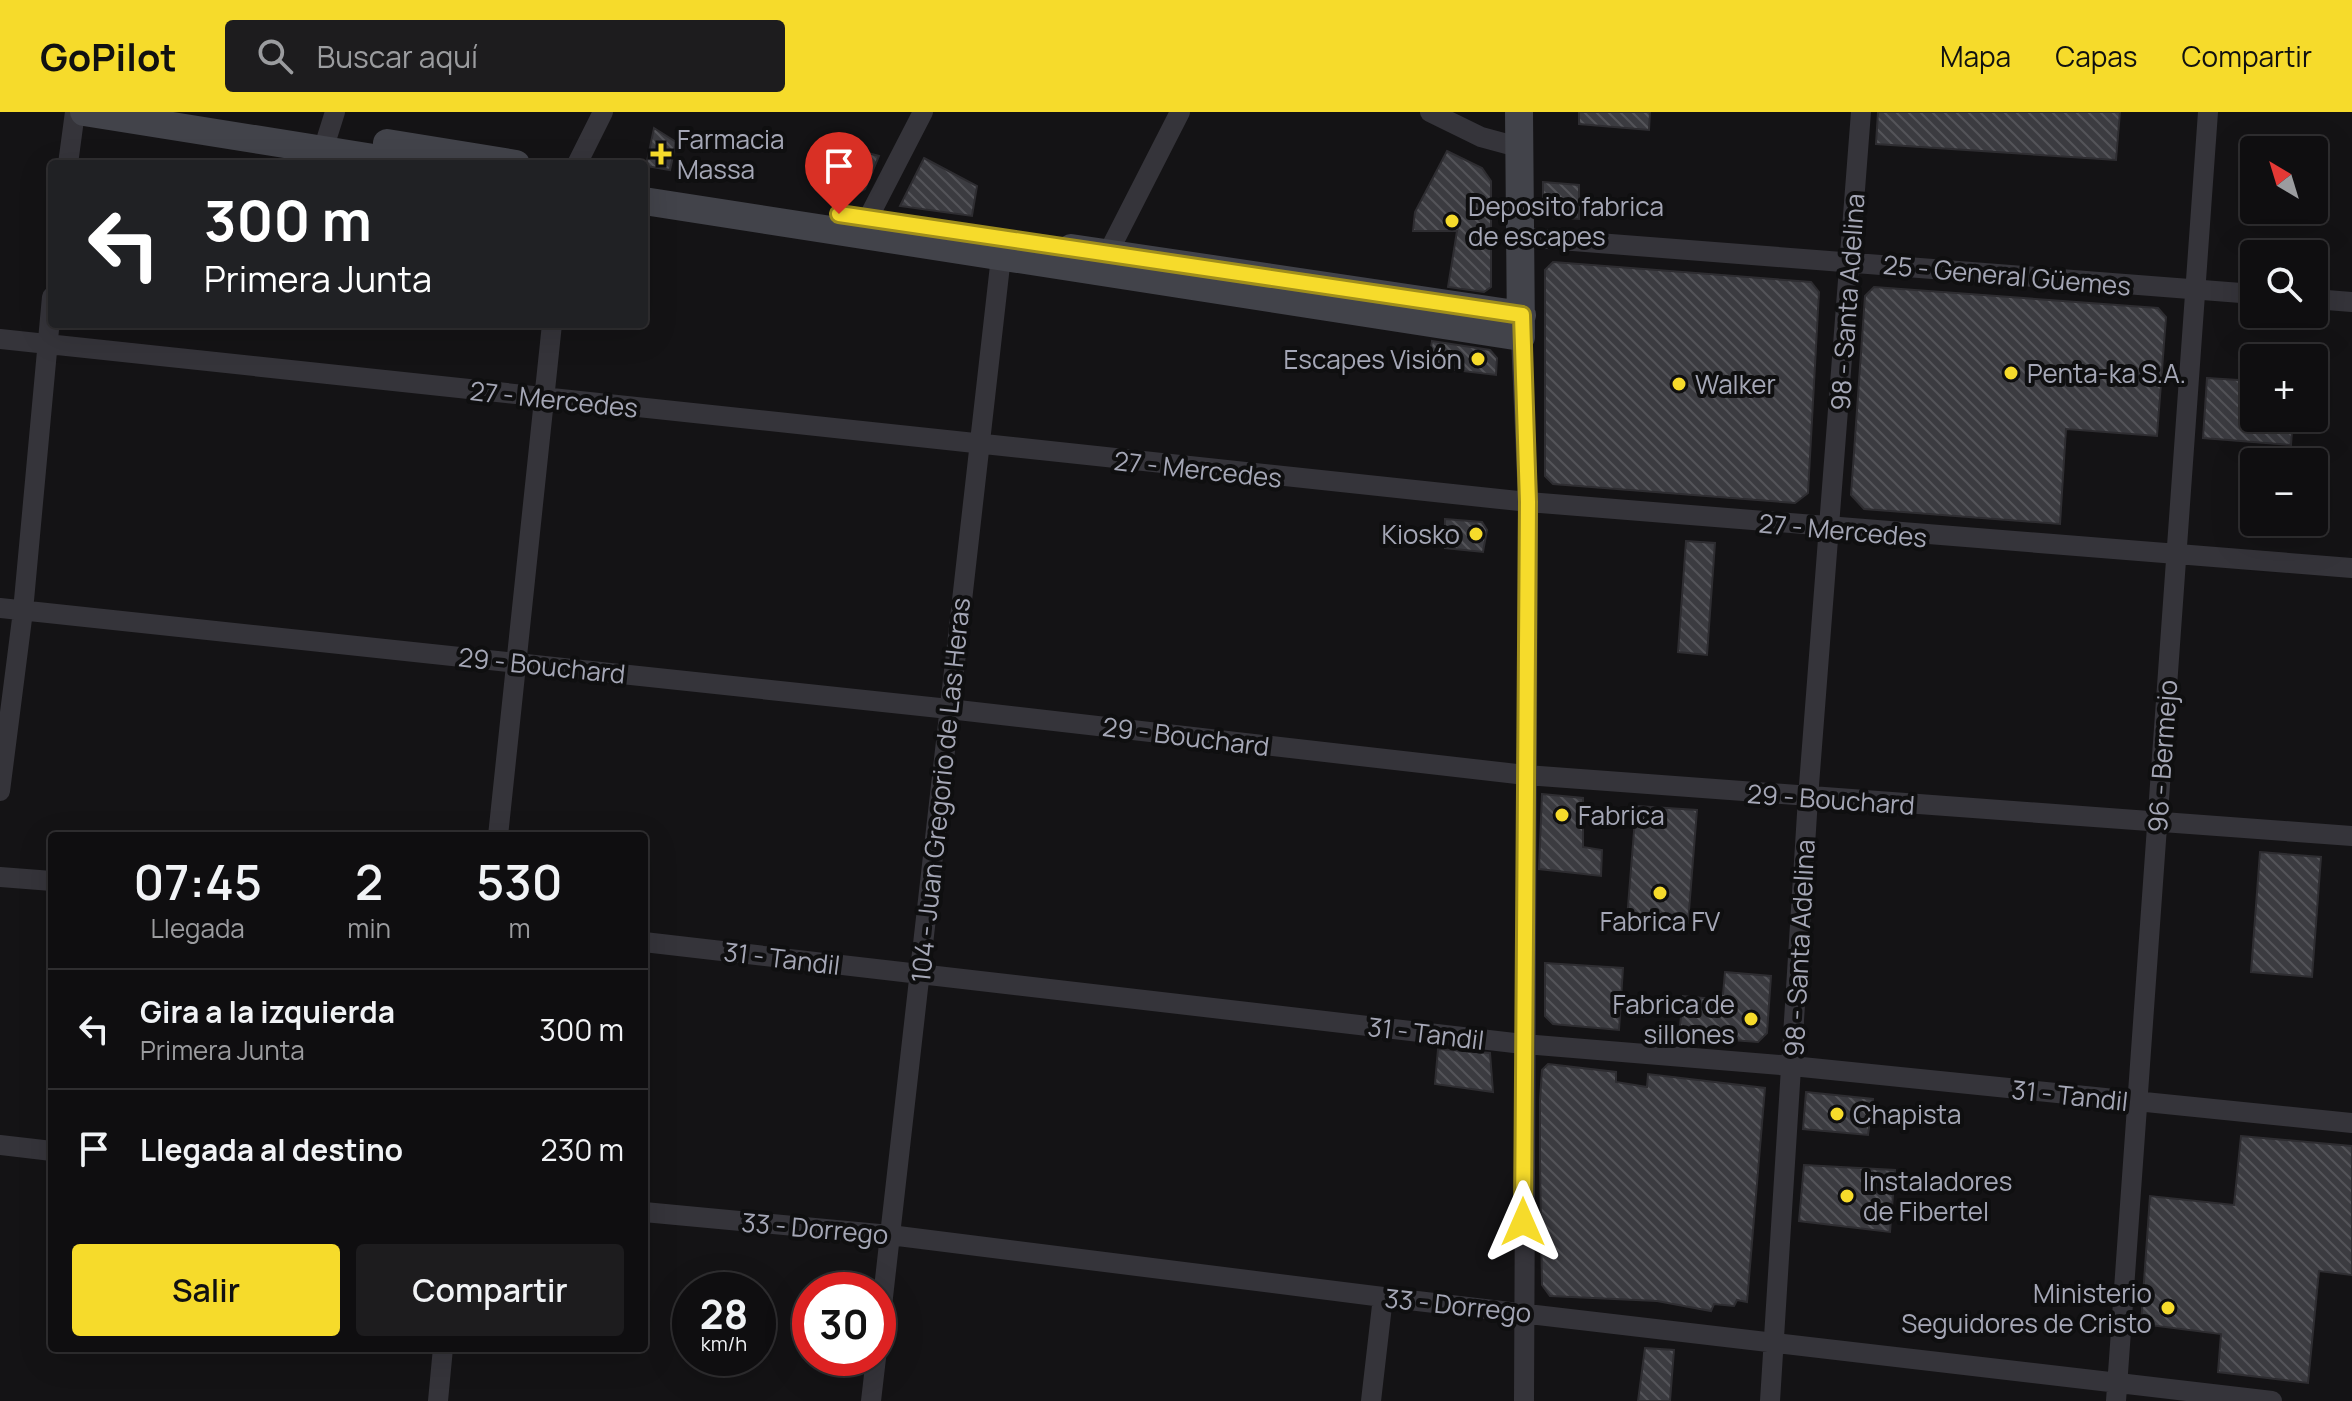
<!DOCTYPE html>
<html lang="es">
<head>
<meta charset="utf-8">
<style>
	body { margin:0; font-family:Manrope,sans-serif; background:#1d1c1e; color:#f1f3f6; height:100vh; display:flex; flex-direction:column; font-size:30px; white-space:nowrap }
	* { box-sizing:border-box; margin:0 }
	p { font-size:26px; color:#9b9c9f }
	.icon { flex:none; width:44px; height:44px; fill:none; stroke:currentColor; stroke-width:2; stroke-linecap:round; stroke-linejoin:round }
	.map { position:relative; flex:1; overflow:hidden }
	.details { position:absolute; left:48px; top:720px; width:600px; height:520px; display:flex; flex-direction:column; background:#0f0e10; border-radius:8px; box-shadow:0 8px 32px #0002,0 0 0 2px #2f2e30 }
	.details>* { flex:none }
	.guide { position:absolute; left:48px; top:48px; width:600px; height:168px; border-radius:8px; box-shadow:0 8px 32px #0002,0 0 0 2px #2f2e30; background:#202124; color:#fff; overflow:hidden }
	.needle { width:52px; rotate:322deg }
	.tools { position:absolute; left:2240px; top:24px; display:grid; gap:16px }
	.tools a { display:grid; place-items:center; width:88px; height:88px; border-radius:8px; background:#0f0e10; box-shadow:0 8px 32px #0002,0 0 0 2px #2f2e30; font-size:40px }
	.speed { position:absolute; left:672px; top:1160px; display:flex; gap:16px; font-size:40px; font-weight:700; text-align:center }
	.speed>* { display:grid; place-content:center; width:104px; height:104px; border-radius:50%; background:#0f0e10; box-shadow:0 8px 32px #0002,0 0 0 2px #2f2e30; line-height:1 }
	.speed small { font-size:20px; font-weight:400 }
	.speed .limit { border:12px solid #d22; background:#fff; color:#111 }
	.pin { position:absolute; display:grid; place-items:center; width:68px; height:68px; color:#fff; margin:-82px -34px; border-radius:50% 50% 50% 0; rotate:-45deg; box-shadow:0 0 8px #0007 }
	.pin .icon { rotate:45deg }
	.me { position:absolute; width:88px; margin:-44px; rotate:0deg; stroke-linejoin:round; filter:drop-shadow(0 0 6px #0008) }
	.turn { display:flex; align-items:center; gap:28px; height:168px; padding:0 24px; font-size:36px }
	.turn .icon { width:104px; height:104px; stroke-width:2.5 }
	.turn b { display:block; font-size:56px; line-height:68px }
	.eta { display:flex; justify-content:space-evenly; align-items:center; height:136px; text-align:center }
	.eta b { font-size:48px; font-weight:600; line-height:56px }
	.action { display:flex; gap:16px; margin-top:auto; padding:16px 24px }
	.action a { flex:1; height:92px; border-radius:8px; background:#f6db2b; color:#111; font-size:32px; font-weight:600; line-height:92px; text-align:center }
	.action a+a { background:#1d1c1e; color:#f1f3f6 }
	ul { padding:0; list-style:none }
	li { display:flex; align-items:center; gap:24px; height:120px; padding:0 24px; border-top:2px solid #2f2e30 }
	li div { flex:1 }
	li b { display:block; font-size:30px }
	li em { font-style:normal }
	header { display:flex; align-items:center; gap:48px; box-sizing:border-box; height:112px; padding:0 40px; background:#f6db2b; color:#111 }
	header strong { font-size:38px }
	nav { display:flex; gap:44px; margin-inline-start:auto; font-size:28px }
	.search { width:560px; height:72px; background:#1d1c1e; display:flex; align-items:center; gap:20px; box-sizing:border-box; padding:0 28px; border-radius:8px; color:#9b9c9f; font-size:30px }
	.map>svg:first-child { display:block }
</style>
</head>
<body>
<header>
<strong>GoPilot</strong>
<div class="search"><svg class="icon" aria-label="search" viewBox="0 0 24 24"><circle cx="10" cy="10" r="6"/><path d="M15 15l6 6"/></svg>Buscar aquí</div>
<nav><a>Mapa</a><a>Capas</a><a>Compartir</a></nav>
</header>
<div class="map">
<svg width="2352" height="1289" viewBox="0 0 2352 1289">
	<defs>
		<pattern id="building-back-hatch" width="6" height="6" patternUnits="userSpaceOnUse" patternTransform="scale(2)"><rect width="6" height="6" fill="#3b3b40"/><path d="M-1 5l2 2M0 0l6 6M5-1l2 2" fill="none" stroke="#545459"/></pattern>
	</defs>
	<rect width="100%" height="100%" fill="#141315"/>
	<path fill="url(#building-back-hatch)" stroke="#2e2d31" stroke-width="2" d="M1579 0H1650L1649 18 1579 12Z
		M1878 0H2120L2116 48 1876 32Z
		M654 16 676 30 670 58 646 54Z
		M849 36 879 44 865 77 851 85 836 84Z
		M1447 39 1482 56 1491 69V175L1484 180 1448 175 1457 119H1413L1415 100Z
		M924 46 977 74 972 104 900 94Z
		M1543 70 1579 73V107L1549 105 1543 96Z
		M1553 150 1811 170 1819 180 1808 381 1795 391 1553 372 1545 364V158Z
		M1874 175 2158 196 2166 205 2157 324 2066 317 2060 412 1864 397 1851 383 1865 184Z
		M1432 229 1490 238 1497 246 1496 263 1428 255Z
		M2207 266 2254 269V306H2293L2291 333 2203 326Z
		M1445 407 1482 410 1487 418 1483 440 1445 436Z
		M1686 429 1715 431 1707 543 1678 540Z
		M1542 682 1583 686V735L1602 738 1601 764 1539 757Z
		M1636 694 1697 698 1688 811 1627 807Z
		M2260 740 2321 745 2312 865 2251 860Z
		M1545 851 1623 856 1619 918 1553 912 1545 904Z
		M1725 860 1771 864 1767 921 1758 930 1679 924 1683 884 1714 887V881L1723 882Z
		M1438 937 1490 941 1493 980 1435 972Z
		M1548 952 1616 960V970L1647 975 1648 962 1765 976 1747 1190 1737 1188 1734 1194 1714 1192 1711 1199 1657 1189 1550 1184 1542 1173 1540 1050V987L1542 958Z
		M1806 980 1873 987 1868 1023 1803 1017Z
		M2241 1024 2352 1034V1163L2319 1159 2308 1271 2218 1260 2221 1222 2141 1212 2150 1084 2234 1093Z
		M1804 1053 1895 1058 1890 1120 1799 1109Z
		M1645 1236 1674 1238 1670 1289H1638Z"/>
	<g fill="none" stroke-linecap="round" stroke-linejoin="round">
		<path stroke="#35343a" stroke-width="20" d="M1430 0 1481 25 1518 35
			M323 38 335 0
			M68 52 75 0
			M577 52 603 0
			M860 122 923 0
			M1521 125 2254 182
			M1105 154 1108 141 1180 0
			M2314 187 2352 190
			M1521 225 1528 390 1524 1289
			M0 227 1528 390 2352 456
			M0 496 949 597 1526 663 2352 724
			M0 679 23 499 52 185
			M498 724 552 212
			M0 765 52 769
			M644 830 1523 932 1792 954 2352 1011
			M0 1033 52 1039
			M644 1100 890 1123 1383 1185 2272 1289
			M878 1229 1003 127
			M438 1289 443 1236
			M871 1289 876 1246
			M1371 1289 1383 1185
			M1770 1289 1808 686 1861 0
			M2116 1289 2208 0"/>
		<path stroke="#42434a" stroke-width="28" d="M84 0 411 52
			M387 31 516 52
			M644 89 1521 225 1519 0
			M1071 136 1522 203"/>
	</g>
	<g fill="none" stroke-linecap="round" stroke-linejoin="round">
		<defs>
			<path id="route" d="M839 102 1522 203 1528 390 1523 1110"/>
		</defs>
		<use href="#route" stroke="#a08e1c" stroke-width="20"/>
		<use href="#route" stroke="#f6db2b" stroke-width="14"/>
	</g>
	<g fill="#f6db2b" stroke="#0f0f10" stroke-width="3">
		<path d="M657 30h8v8h8v8h-8v8h-8v-8h-8v-8h8z"/>
		<circle cx="1452" cy="109" r="8"/>
		<circle cx="1478" cy="247" r="8"/>
		<circle cx="2011" cy="261" r="8"/>
		<circle cx="1679" cy="272" r="8"/>
		<circle cx="1476" cy="422" r="8"/>
		<circle cx="1562" cy="703" r="8"/>
		<circle cx="1660" cy="781" r="8"/>
		<circle cx="1751" cy="907" r="8"/>
		<circle cx="1837" cy="1002" r="8"/>
		<circle cx="1847" cy="1084" r="8"/>
		<circle cx="2168" cy="1196" r="8"/>
	</g>
	<g text-anchor="middle" dominant-baseline="central" stroke-width="8" stroke-linejoin="round" paint-order="stroke">
		<g font-size="26" fill="#a5a7b6" stroke="#0f0f10" text-anchor="start">
			<text x="677" y="27">Farmacia<tspan x="677" dy="30">Massa</tspan></text>
			<text x="1468" y="94">Deposito fabrica<tspan x="1468" dy="30">de escapes</tspan></text>
			<text x="1462" y="247" text-anchor="end">Escapes Visión</text>
			<text x="2027" y="261">Penta-ka S.A.</text>
			<text x="1695" y="272">Walker</text>
			<text x="1460" y="422" text-anchor="end">Kiosko</text>
			<text x="1578" y="703">Fabrica</text>
			<text x="1660" y="809" text-anchor="middle">Fabrica FV</text>
			<text x="1735" y="892" text-anchor="end">Fabrica de<tspan x="1735" dy="30">sillones</tspan></text>
			<text x="1853" y="1002">Chapista</text>
			<text x="1863" y="1069">Instaladores<tspan x="1863" dy="30">de Fibertel</tspan></text>
			<text x="2152" y="1181" text-anchor="end">Ministerio<tspan x="2152" dy="30">Seguidores de Cristo</tspan></text>
		</g>
		<g font-size="26" fill="#a5a7b6" stroke="#0f0f10">
			<text transform="translate(2007 163) rotate(5)">25 - General Güemes</text>
			<text transform="translate(1847 190) rotate(-86)">98 - Santa Adelina</text>
			<text transform="translate(554 287) rotate(6)">27 - Mercedes</text>
			<text transform="translate(1198 357) rotate(6)">27 - Mercedes</text>
			<text transform="translate(1843 418) rotate(5)">27 - Mercedes</text>
			<text transform="translate(542 553) rotate(6)">29 - Bouchard</text>
			<text transform="translate(1186 624) rotate(7)">29 - Bouchard</text>
			<text transform="translate(2162 644) rotate(-86)">96 - Bermejo</text>
			<text transform="translate(940 678) rotate(-84)">104 - Juan Gregorio de Las Heras</text>
			<text transform="translate(1831 687) rotate(4)">29 - Bouchard</text>
			<text transform="translate(1799 836) rotate(-87)">98 - Santa Adelina</text>
			<text transform="translate(782 846) rotate(7)">31 - Tandil</text>
			<text transform="translate(1426 921) rotate(7)">31 - Tandil</text>
			<text transform="translate(2070 983) rotate(6)">31 - Tandil</text>
			<text transform="translate(815 1116) rotate(5)">33 - Dorrego</text>
			<text transform="translate(1458 1193) rotate(6)">33 - Dorrego</text>
		</g>
	</g>
</svg>
<div class="tools">
<a><svg class="needle" viewBox="-14 -14 28 28"><path d="M0-13l5 13h-10z" fill="#e53935"/><path d="M0 13l5-13h-10z" fill="#9b9c9f"/></svg></a>
<a><svg class="icon" aria-label="search" viewBox="0 0 24 24"><circle cx="10" cy="10" r="6"/><path d="M15 15l6 6"/></svg></a>
<a>+</a>
<a>−</a>
</div>
<div class="speed"><div>28<small>km/h</small></div><div class="limit">30</div></div>
<div class="pin" style="left:839px;top:102px;background:#d93025"><svg class="icon" aria-label="arrive" viewBox="0 0 24 24"><path d="M6 21V4h12l-3 4 3 4H6"/></svg></div>
<svg class="me" style="left:1523px;top:1110px" viewBox="-20 -20 40 40"><path d="M0-17L14 15 0 8-14 15z" fill="#f6db2b" stroke="#fff" stroke-width="4"/></svg>
<div class="guide">
<div class="turn"><svg class="icon" aria-label="left" viewBox="0 0 24 24"><path d="M17 20v-9H6M10 6l-5 5 5 5"/></svg><div><b>300 m</b>Primera Junta</div></div>
</div>
<section class="details">
<div class="eta">
<div><b>07:45</b><p>Llegada</p></div>
<div><b>2</b><p>min</p></div>
<div><b>530</b><p>m</p></div>
</div>
<ul>
<li><svg class="icon" aria-label="left" viewBox="0 0 24 24"><path d="M17 20v-9H6M10 6l-5 5 5 5"/></svg><div><b>Gira a la izquierda</b><p>Primera Junta</p></div><em>300 m</em></li>
<li><svg class="icon" aria-label="arrive" viewBox="0 0 24 24"><path d="M6 21V4h12l-3 4 3 4H6"/></svg><div><b>Llegada al destino</b></div><em>230 m</em></li>
</ul>
<div class="action"><a>Salir</a><a>Compartir</a></div>
</section>
</div>
</body>
</html>
